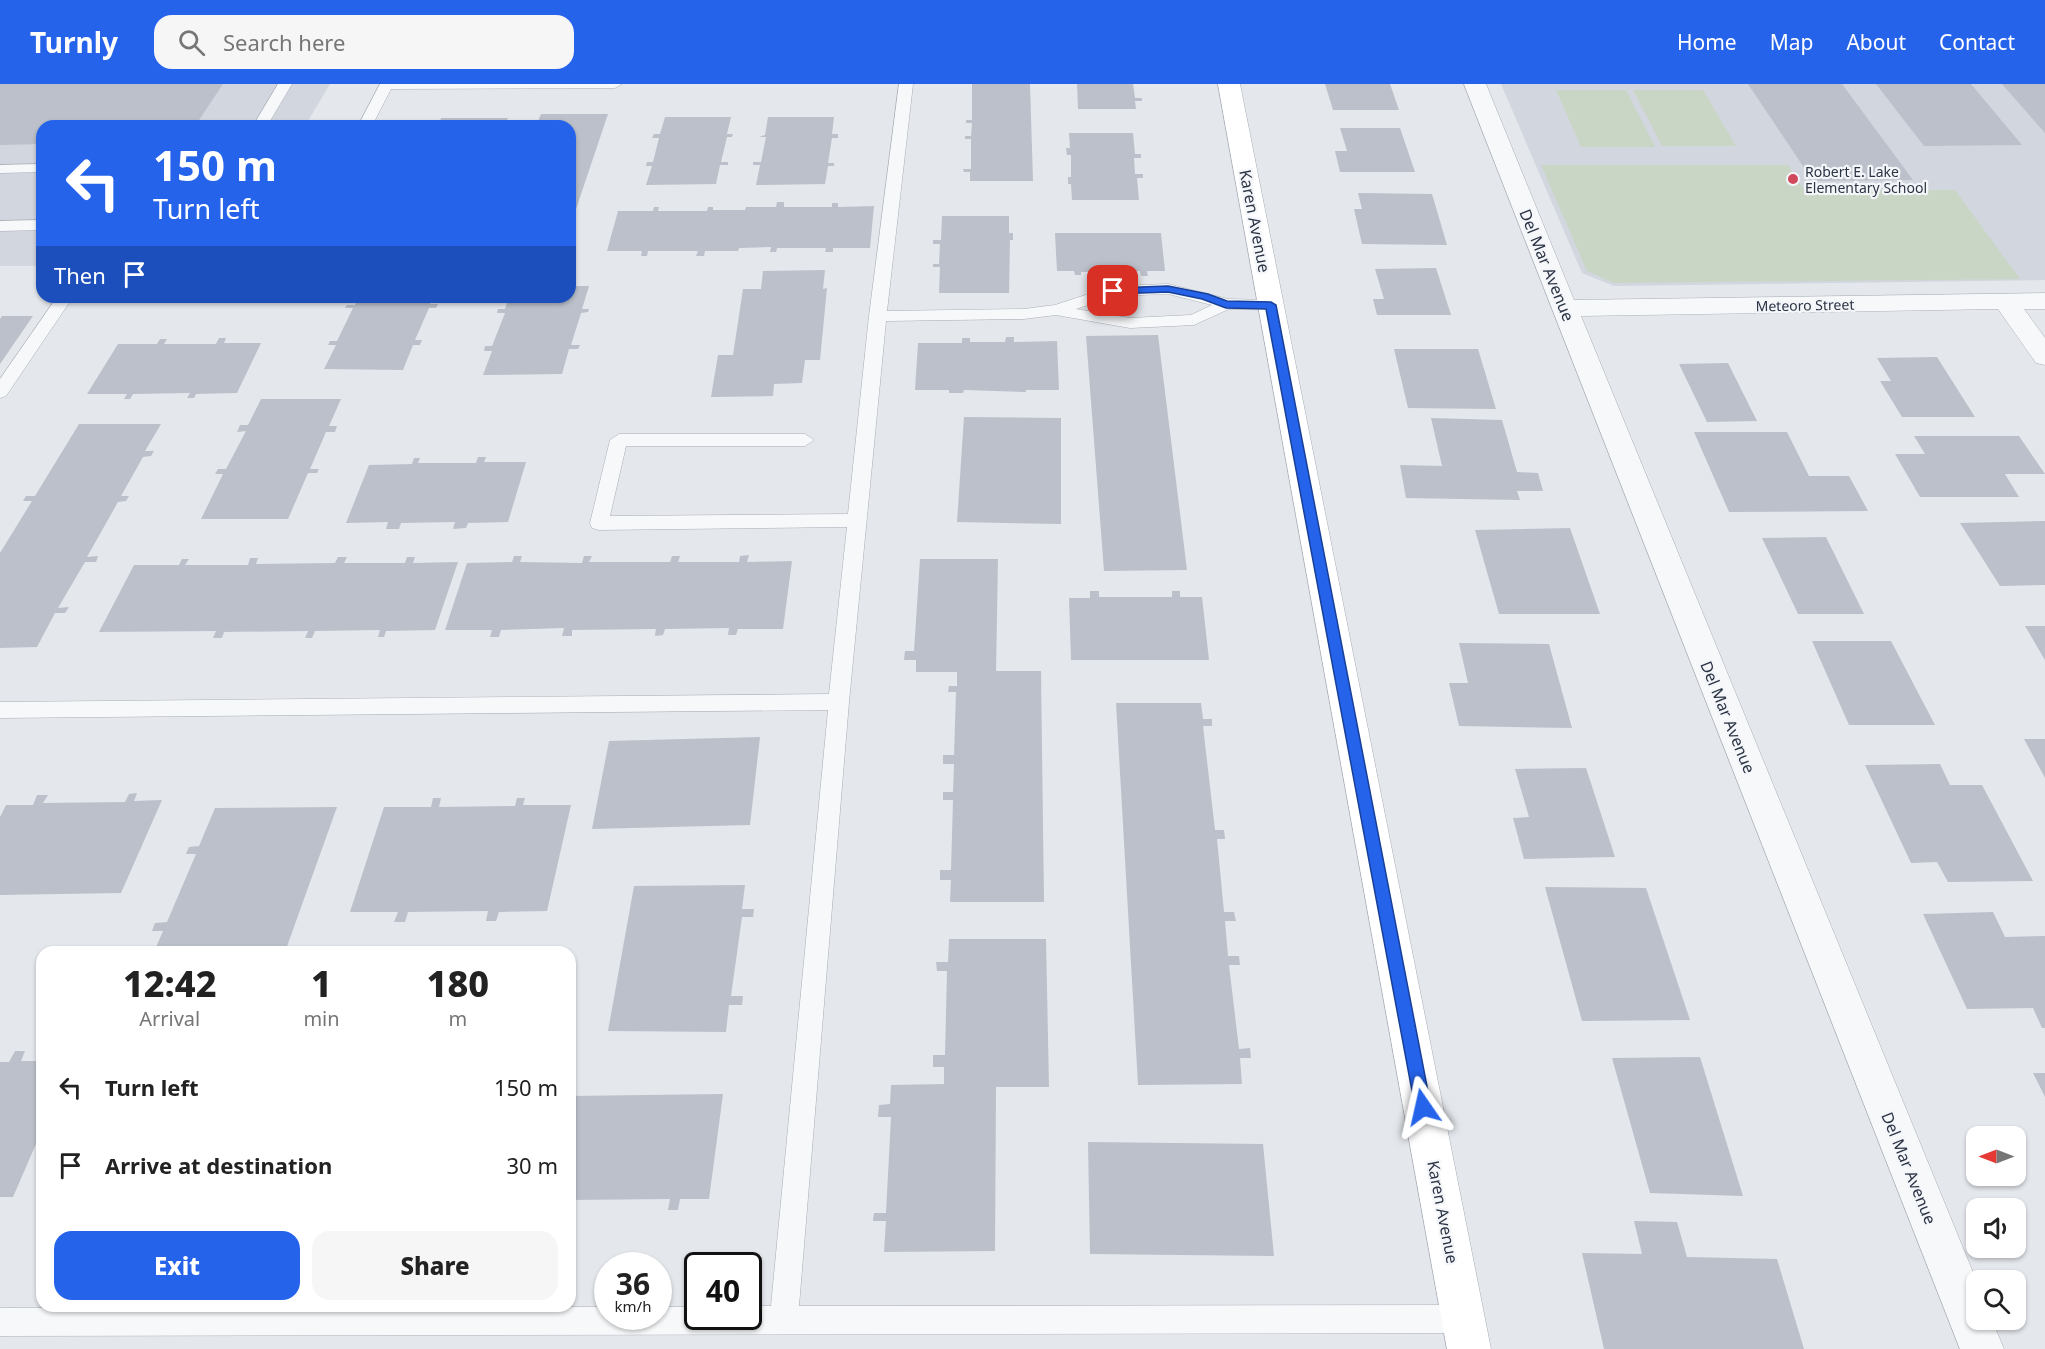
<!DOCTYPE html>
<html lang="en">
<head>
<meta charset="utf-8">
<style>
	body { margin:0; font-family:"Noto Sans",sans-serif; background:#f6f6f6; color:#222; height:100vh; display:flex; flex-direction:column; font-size:22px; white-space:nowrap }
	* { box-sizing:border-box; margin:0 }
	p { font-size:20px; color:#767676 }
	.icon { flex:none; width:33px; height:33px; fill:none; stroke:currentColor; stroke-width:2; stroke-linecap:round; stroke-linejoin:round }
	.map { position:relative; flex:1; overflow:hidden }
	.drawer { position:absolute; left:36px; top:862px; width:540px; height:366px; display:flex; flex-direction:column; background:#fff; border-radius:18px; box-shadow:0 2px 4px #0004 }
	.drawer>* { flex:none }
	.banner { position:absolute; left:36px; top:36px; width:540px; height:183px; border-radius:18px; box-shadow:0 2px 4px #0004; background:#2563eb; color:#fff; overflow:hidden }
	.needle { width:39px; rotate:270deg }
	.tools { position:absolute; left:1966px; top:1042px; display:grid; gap:12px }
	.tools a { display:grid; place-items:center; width:60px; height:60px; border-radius:12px; background:#fff; box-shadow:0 2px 4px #0004; font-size:30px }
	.speed { position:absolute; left:594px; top:1168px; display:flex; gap:12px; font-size:30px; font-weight:700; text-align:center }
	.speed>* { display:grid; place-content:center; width:78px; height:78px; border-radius:50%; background:#fff; box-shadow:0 2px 4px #0004; line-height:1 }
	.speed small { font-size:15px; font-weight:400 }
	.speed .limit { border:3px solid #111; border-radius:9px; background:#fff; color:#111 }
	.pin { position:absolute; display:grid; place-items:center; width:51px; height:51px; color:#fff; margin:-26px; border-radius:12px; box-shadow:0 3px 9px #0006 }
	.me { position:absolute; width:66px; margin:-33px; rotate:349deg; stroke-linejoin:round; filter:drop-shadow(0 0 4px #0008) }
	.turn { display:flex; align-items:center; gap:21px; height:126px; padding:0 18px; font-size:27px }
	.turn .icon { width:78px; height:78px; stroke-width:2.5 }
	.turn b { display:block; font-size:42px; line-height:51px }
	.then { display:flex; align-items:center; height:57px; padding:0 18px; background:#0003; gap:12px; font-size:22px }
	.eta { display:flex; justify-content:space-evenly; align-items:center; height:102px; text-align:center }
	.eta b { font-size:36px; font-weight:800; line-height:42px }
	.cta { display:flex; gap:12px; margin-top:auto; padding:12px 18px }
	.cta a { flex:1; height:69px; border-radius:18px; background:#2563eb; color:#fff; font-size:24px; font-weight:800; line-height:69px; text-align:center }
	.cta a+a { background:#f6f6f6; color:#222 }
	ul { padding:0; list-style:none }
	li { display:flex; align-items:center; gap:18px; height:78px; padding:0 18px }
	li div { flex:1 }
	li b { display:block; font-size:22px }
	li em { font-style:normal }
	header { display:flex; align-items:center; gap:36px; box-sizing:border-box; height:84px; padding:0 30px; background:#2563eb; color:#fff }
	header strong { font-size:28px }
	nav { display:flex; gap:33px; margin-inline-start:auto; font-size:21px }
	.search { width:420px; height:54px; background:#f6f6f6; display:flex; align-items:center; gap:15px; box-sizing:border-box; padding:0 21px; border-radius:18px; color:#767676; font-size:22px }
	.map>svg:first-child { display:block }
</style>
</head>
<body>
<header>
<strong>Turnly</strong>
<div class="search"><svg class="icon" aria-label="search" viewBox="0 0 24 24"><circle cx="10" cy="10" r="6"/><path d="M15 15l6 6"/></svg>Search here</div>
<nav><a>Home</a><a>Map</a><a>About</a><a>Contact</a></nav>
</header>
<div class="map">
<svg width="2045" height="1265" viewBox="0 0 2045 1265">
	<rect width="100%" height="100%" fill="#e4e7ec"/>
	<path fill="#d2d6de" d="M0 0H330L305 42H42V182H0Z
		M1501 0H2045V196L1614 202 1582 189Z"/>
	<path fill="#c9d6c5" d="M1556 6H1626L1655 63H1581Z
		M1633 6H1703L1736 62H1662Z
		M1541 81H1788L1804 106H1955L2020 195 1614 199 1587 187Z"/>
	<path fill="#bbc0ca" d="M0 0H223L195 42H42V60L0 61Z
		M972 0H1030L1033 97H970V88H964L963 85H971V55H965V52H971L972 39H966V36H972Z
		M1077 0H1133L1135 14H1142V17H1135L1136 25H1078Z
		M1325 0H1390L1399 26H1333Z
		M1748 0H1842L1913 96 1813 97Z
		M1876 0H1971L2022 61 1924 62Z
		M2002 0H2045V49Z
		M541 30H608L570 143V42H536Z
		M665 33H731L727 50H733L732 53H727L721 78H728V81H720L716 100 646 101 652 82H646L647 78H653L659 54H652L654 50H660Z
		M768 33H834L832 50H838V54H832L828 79H834V82H828L825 100 756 101 760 81H753V78H761L766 53H759L765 51Z
		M441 34H508L504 42H438Z
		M1340 44H1400L1415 88H1340L1335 67H1347Z
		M1069 49H1133L1135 70H1141V74H1134L1135 90H1143V94H1137L1139 116H1072L1071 100H1068V93H1071V71H1067L1066 64H1070Z
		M1358 109 1432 110 1447 161 1362 160 1354 125H1362Z
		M777 118H784V123H832V119H838V123L874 122 870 164H833V168H825L826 164H777L776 168H770L771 163 739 164 738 167H705L704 172H696L698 167H648L647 172H641L642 167H607L618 127H653L654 123H659L658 127H707L708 123H713V126H745L746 123H776Z
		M942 132H1009V149H1013V156H1010L1009 209H939L940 183H933V180H939L940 160H933V156H941Z
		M1055 149H1161L1165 187H1147L1148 192H1141L1140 187 1081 188V191H1075L1074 187H1057Z
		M1436 184 1451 231H1377L1373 215H1384L1375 185Z
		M825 186 823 205 827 204 820 276H805L802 299 774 300 773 312 711 313 718 271H733L743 205H761L763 187Z
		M570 202H589L582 225H589L588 228 581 229 571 261H580L578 265H569L562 290 483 291 492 267H484L485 262H492L505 229H497L498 225H505L509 213H570Z
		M358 213H433L430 220H438L436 224H429L415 256H422L420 261H413L403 286 324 285 336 261H328L330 257H337L353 224H345L347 221H355Z
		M2 232H33L0 280V235Z
		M1158 251 1187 486 1104 487 1086 252Z
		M1006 253H1014V258L1057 257 1059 306H1026V308L964 306 963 309H949V306H915L918 259H962V254H970V258H1005Z
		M219 254H226L224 259H261L237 309 196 310 194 314H187L190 309 133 310 130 315H124L127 310H87L118 260H157L160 255H167L164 260H216Z
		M1394 265H1478L1496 325 1408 324Z
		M1937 273 1975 333H1902L1880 297H1891L1877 274Z
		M1728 279 1757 337 1707 338 1679 280Z
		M261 315H341L329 342H337L335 348H326L310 385H319L317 389H308L288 435H201L223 390H215L218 385H226L246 347 237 348 240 341H248Z
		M964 333 1061 334V440L957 438Z
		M1431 334 1502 336 1517 388 1538 389 1543 407H1517L1520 416 1406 414 1400 381 1442 382Z
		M79 340H161L145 367H154L151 372 143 373 121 412H129L126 417 118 418 87 473 98 472 96 478H85L58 524 69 523 65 529H55L37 563 0 564V469L32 417H23L26 412H35Z
		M1694 348H1787L1809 392H1849L1868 427 1729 428Z
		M1914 352H2019L2045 390H2005L2019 413H1920L1895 370H1925Z
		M478 373H486L484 378H526L508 438 468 439 466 444 453 445 455 438 401 439 399 445H386L388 438 346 439 369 381 412 380 414 374H420L418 379H476Z
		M2045 437V501L2000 502 1960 439Z
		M1570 444 1600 530H1499L1475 446Z
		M1826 453 1864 530H1798L1762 454Z
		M749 471 747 478 792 477 783 545H738L736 551H728L729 544 665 545 663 551 655 552 656 545 572 546V552H562L564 544 501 546 499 553H490L492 546H445L467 479 512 478 514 472H522L520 478 582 479 584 472H592L589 478H670L672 472H680L678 478H739L740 472Z
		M338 473H347L344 479H405L407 473H415L413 479 458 478 435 546 386 547 384 553H378L380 546 315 547 312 554H305L308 547 224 548 222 554H213L216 547 99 548 134 481H179L182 475H189L185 481H248L250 474H258L256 480 335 479Z
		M920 475H998L996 587H1041L1044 818H950L951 796H940V786H951L953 716H943V708H953L954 680H943V671H954L956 608H948L949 602H957V588H916V576H904L905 567H914Z
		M1090 507H1099V513H1172V507H1180V513H1202L1209 576H1071L1069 514H1090Z
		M2025 542H2045V576Z
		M1812 557H1891L1935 641H1849Z
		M1459 559 1549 560 1572 644 1459 642 1449 599H1468Z
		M1116 619H1201L1203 635H1212V642H1203L1215 746H1224L1225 755H1217L1224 828H1234L1236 837H1225L1228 872H1239L1240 881H1229L1239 965 1250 964 1251 974H1240L1242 1000 1138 1001Z
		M760 653 750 741 592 745 609 657Z
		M2024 655H2045V694Z
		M1940 680 1950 701H1982L2033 797 1948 798 1937 778 1911 779 1865 681Z
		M1586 684 1615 773 1524 775 1513 734 1529 733 1515 685Z
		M137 709 134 717 162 716 121 809 0 811V733L6 721H33L37 711H48L43 719 125 718 129 710Z
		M433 714H441L439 723 515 722 517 714H525L523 721H571L547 827 499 828 496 837H486L488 827 408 828 405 838H394L398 828H350L384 723H431Z
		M337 723 285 868H154L163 847H152L155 839 167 838 196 770H186L189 763 199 762 215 724Z
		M745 801 742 825H754L753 833H742L731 912H743L742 921H729L726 948 608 947 634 802Z
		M1545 803 1646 804 1690 936 1582 937Z
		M1993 828 2005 853 2045 852V944H2042L2033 924 1967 925 1923 830Z
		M949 855H1046L1049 1003H996L995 1167 884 1168 886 1137H873L874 1129H886L891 1033H878L879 1021 890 1020 891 1001 944 1000V983H933V971H945L947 887H937L936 878H948Z
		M15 967H25L21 977H42V1046L13 1113H0V978H9Z
		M1700 973 1743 1112 1650 1109 1612 974Z
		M2033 989H2045V1013Z
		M723 1010 709 1115H680L678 1126H668L670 1115 570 1116V1012Z
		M1088 1058 1263 1060 1274 1172 1090 1170Z
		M1634 1137 1677 1138 1687 1173 1777 1175 1804 1265H1604L1582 1169 1642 1170Z"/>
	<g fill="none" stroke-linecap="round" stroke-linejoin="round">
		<defs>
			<path id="lane" d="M278 0H292L267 42H253Z
				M380 0H622L615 4 391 5 372 42H358Z
				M899 0H913L887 227 1024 225 1055 221 1113 202 1168 200 1228 215 1271 216 1279 221 1271 226 1229 225 1194 241 1130 244 1056 231 1024 235 886 237 849 618 799 1222 1463 1221 1473 1225 1477 1235 1473 1245 1463 1249 0 1252V1224L608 1223V1233H658V1223H698V1233H748V1222H771L828 626 0 634V618L829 610 847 443 599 446 592 444 590 439 610 356 619 350H805L814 356 805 362H626L610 432 848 430 869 232ZM1168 210 1212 221 1191 231 1130 234 1076 225 1115 212Z
				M42 80V88L0 89V81Z
				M42 136V146L0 147V137Z
				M57 213H73L6 312 0 314V295Z"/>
			<path id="street" d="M1464 0H1486L1574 216 2045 209V225H2024L2045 254V281L2036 279 1998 225 1581 232 1977 1198V1236H1992L2004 1265H1960Z"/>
			<path id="secondary" d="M1218 0H1240L1491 1265H1447Z"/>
		</defs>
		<use href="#lane" stroke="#a9aeb7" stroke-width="1"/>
		<use href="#street" stroke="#a9aeb7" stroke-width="1"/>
		<use href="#secondary" stroke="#a9aeb7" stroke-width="1"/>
		<use href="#lane" fill="#f7f8fa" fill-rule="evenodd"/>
		<use href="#street" fill="#f7f8fa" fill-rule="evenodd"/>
		<use href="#secondary" fill="#fff" fill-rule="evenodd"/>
	</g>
	<path fill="#2563eb" stroke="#184099" stroke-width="1.5" d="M1168 202 1208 210 1227 217 1271 218 1276 221 1431 1023 1429 1028 1423 1031 1417 1028 1415 1023 1266 225 1226 224 1202 215 1168 208 1113 210 1108 207 1113 204Z"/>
	<circle fill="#d1495b" stroke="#f4f6f9" stroke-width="2" cx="1793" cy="95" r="6"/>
	<g text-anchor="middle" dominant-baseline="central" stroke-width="4.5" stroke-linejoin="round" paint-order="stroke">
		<g font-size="14" fill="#2b3445" stroke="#f4f6f9" text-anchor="start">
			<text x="1805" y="87">Robert E. Lake<tspan x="1805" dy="16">Elementary School</tspan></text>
		</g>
		<g font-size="14" fill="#2b3445" stroke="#f4f6f9">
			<text transform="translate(1805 221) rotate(-1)">Meteoro Street</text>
		</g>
		<g font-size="16" fill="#2b3445" stroke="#f4f6f9">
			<text transform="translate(1255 137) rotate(79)">Karen Avenue</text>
			<text transform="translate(1547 181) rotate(68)">Del Mar Avenue</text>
			<text transform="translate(1728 633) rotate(68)">Del Mar Avenue</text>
			<text transform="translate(1909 1084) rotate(68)">Del Mar Avenue</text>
			<text transform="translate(1443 1128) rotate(79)">Karen Avenue</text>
		</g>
	</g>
</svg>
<div class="tools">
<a><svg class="needle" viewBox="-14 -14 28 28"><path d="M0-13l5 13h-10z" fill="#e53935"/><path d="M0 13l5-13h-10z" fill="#767676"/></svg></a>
<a><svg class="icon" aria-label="sound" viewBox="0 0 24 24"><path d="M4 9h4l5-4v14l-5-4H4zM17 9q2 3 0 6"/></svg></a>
<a><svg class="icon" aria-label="search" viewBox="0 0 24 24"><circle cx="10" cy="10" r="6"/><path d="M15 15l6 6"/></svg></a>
</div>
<div class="speed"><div>36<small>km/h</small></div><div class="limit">40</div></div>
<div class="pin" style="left:1113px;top:207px;background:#d93025"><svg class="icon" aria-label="arrive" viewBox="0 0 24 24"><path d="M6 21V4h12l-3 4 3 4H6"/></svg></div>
<svg class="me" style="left:1423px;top:1023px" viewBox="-20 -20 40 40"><path d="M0-17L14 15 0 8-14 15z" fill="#2563eb" stroke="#fff" stroke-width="4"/></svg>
<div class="banner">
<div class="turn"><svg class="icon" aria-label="left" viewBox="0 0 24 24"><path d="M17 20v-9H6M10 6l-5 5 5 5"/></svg><div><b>150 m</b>Turn left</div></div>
<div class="then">Then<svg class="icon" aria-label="arrive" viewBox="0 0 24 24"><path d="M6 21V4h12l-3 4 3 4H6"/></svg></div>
</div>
<section class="drawer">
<div class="eta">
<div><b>12:42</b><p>Arrival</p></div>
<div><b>1</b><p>min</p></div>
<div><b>180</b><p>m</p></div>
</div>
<ul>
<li><svg class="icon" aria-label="left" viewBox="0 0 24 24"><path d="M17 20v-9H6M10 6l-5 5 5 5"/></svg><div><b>Turn left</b></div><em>150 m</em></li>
<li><svg class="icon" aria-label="arrive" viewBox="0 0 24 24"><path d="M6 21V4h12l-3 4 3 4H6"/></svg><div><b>Arrive at destination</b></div><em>30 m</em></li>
</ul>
<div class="cta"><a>Exit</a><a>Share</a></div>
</section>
</div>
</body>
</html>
